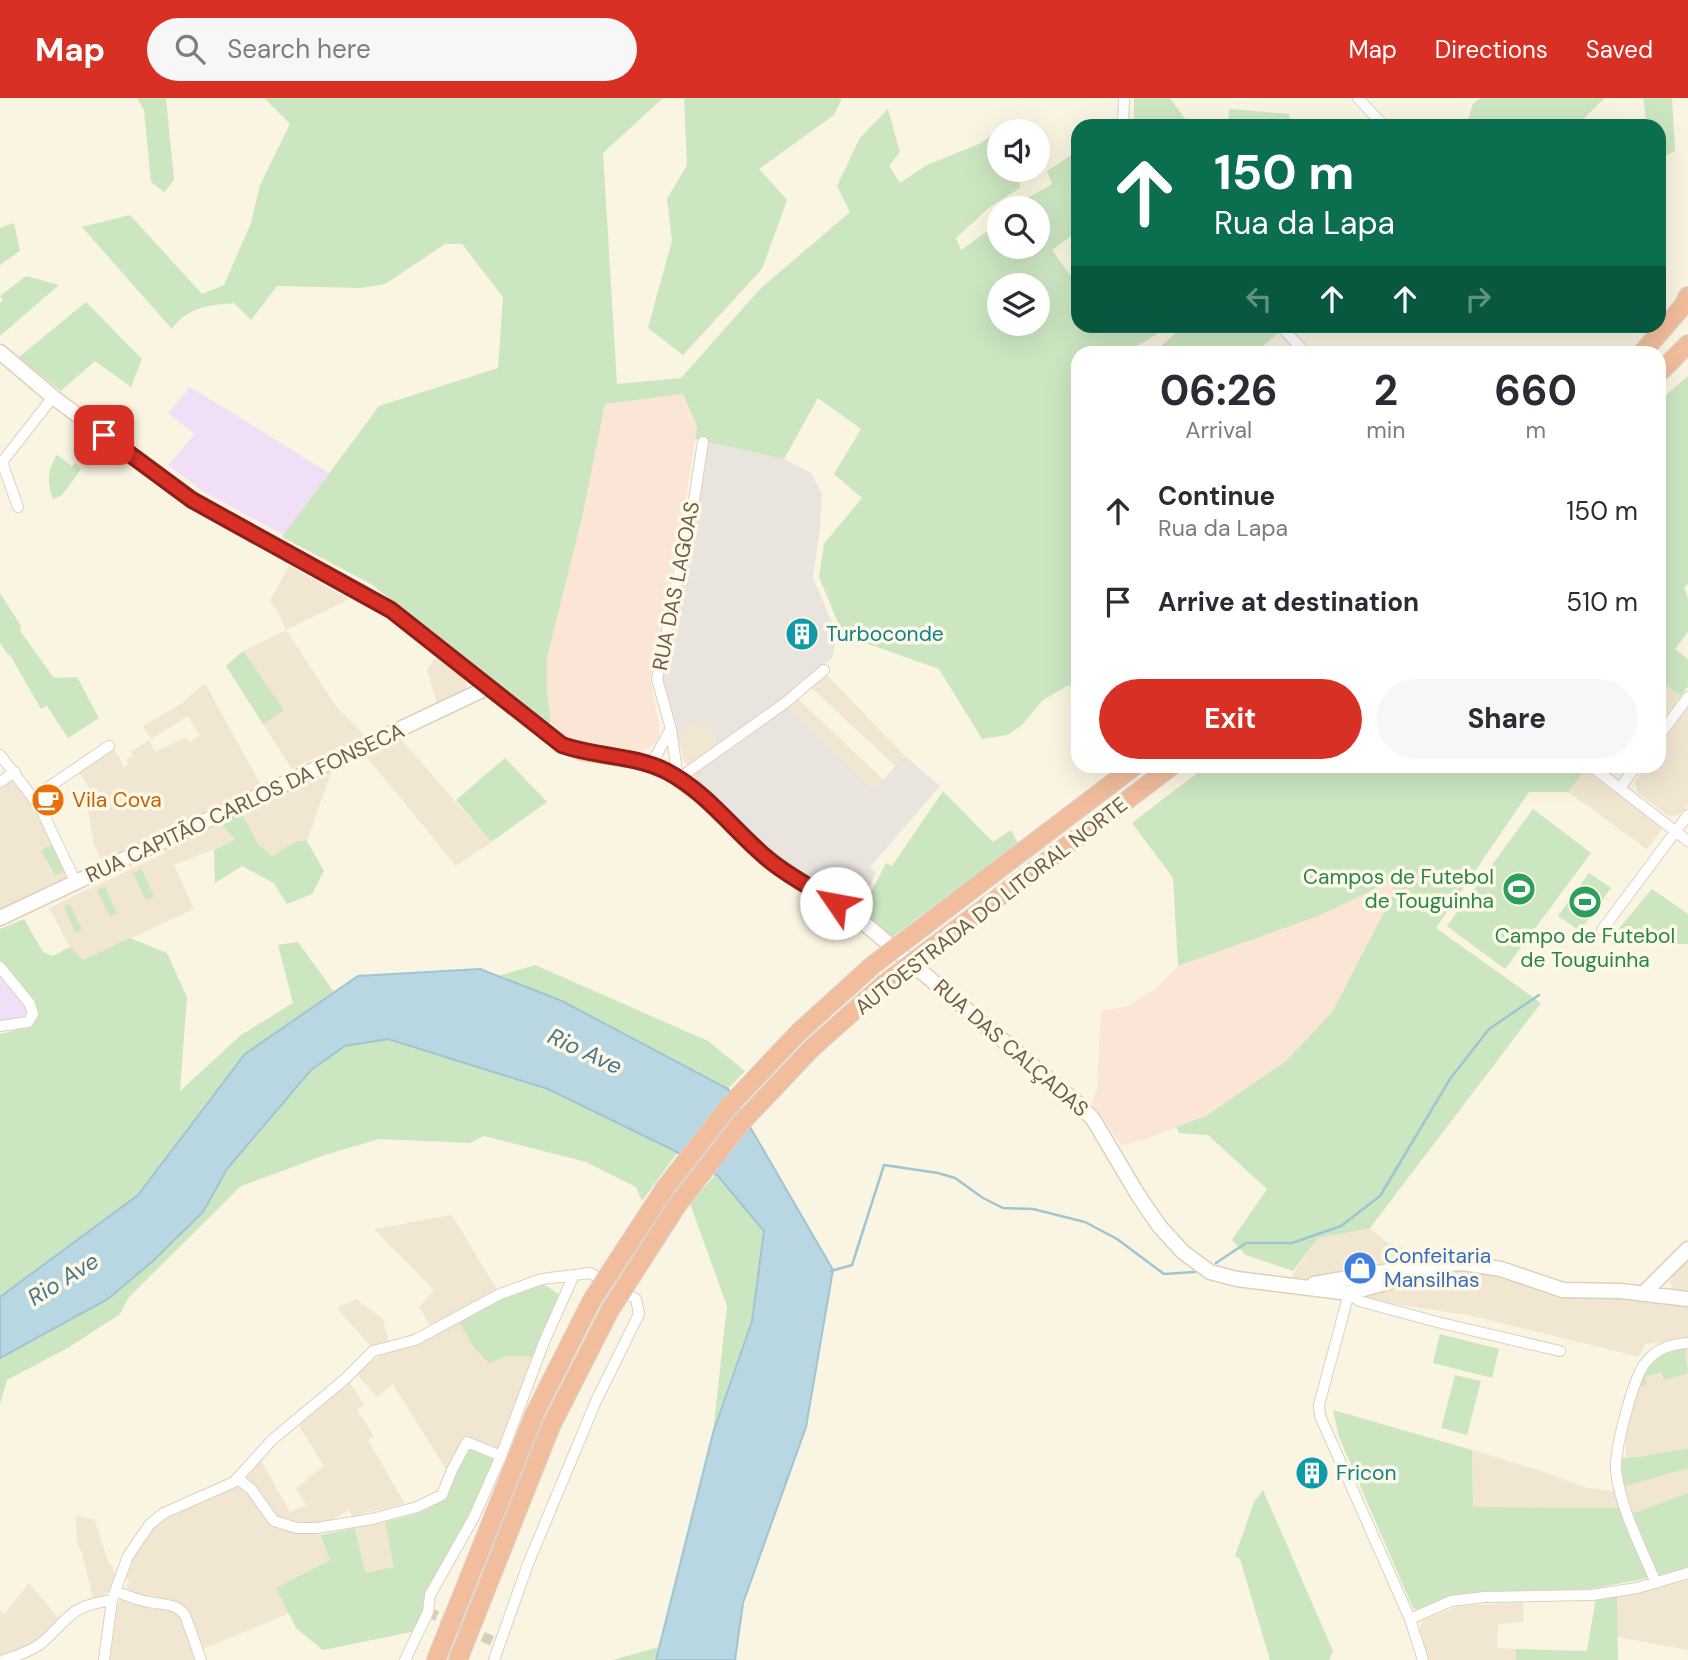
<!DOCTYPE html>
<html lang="en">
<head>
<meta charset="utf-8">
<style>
	body { margin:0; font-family:"DM Sans",sans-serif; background:#f7f7f7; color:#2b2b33; height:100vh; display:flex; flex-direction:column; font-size:26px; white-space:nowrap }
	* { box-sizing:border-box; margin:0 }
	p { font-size:23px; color:#7c7c81 }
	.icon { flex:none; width:38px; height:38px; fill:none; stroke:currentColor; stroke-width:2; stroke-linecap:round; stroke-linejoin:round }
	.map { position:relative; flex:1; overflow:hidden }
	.drawer { position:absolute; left:1071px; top:248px; width:595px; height:427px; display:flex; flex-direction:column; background:#fff; border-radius:21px; box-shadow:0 7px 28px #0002 }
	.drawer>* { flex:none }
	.hud { position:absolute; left:1071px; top:21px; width:595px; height:214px; border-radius:21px; box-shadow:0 7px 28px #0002; background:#0b6e4f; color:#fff; overflow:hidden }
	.tools { position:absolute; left:987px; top:21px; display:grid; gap:14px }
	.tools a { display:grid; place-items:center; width:63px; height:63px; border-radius:50%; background:#fff; box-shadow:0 7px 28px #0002; font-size:35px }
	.pin { position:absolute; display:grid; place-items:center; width:60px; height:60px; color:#fff; margin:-30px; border-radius:14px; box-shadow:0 4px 10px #0006 }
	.me { position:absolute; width:77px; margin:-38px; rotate:303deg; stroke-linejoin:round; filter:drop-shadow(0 0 5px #0008) }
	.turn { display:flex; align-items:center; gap:24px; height:147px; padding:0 28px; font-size:32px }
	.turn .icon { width:91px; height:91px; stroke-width:2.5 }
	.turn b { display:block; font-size:49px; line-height:60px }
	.lanes { display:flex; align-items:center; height:66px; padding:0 28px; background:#0003; justify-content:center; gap:35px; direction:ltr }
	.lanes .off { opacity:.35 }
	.eta { display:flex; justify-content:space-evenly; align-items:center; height:119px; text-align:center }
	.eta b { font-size:42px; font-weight:700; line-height:49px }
	.cta { display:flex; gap:14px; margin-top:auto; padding:14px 28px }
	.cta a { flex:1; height:80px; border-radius:42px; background:#d93025; color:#fff; font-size:28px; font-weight:700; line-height:80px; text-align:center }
	.cta a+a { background:#f7f7f7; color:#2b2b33 }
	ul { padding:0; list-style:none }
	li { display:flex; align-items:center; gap:21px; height:91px; padding:0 28px }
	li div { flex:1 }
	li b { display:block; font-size:26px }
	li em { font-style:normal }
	header { display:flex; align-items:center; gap:42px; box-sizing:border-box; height:98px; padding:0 35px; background:#d93025; color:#fff }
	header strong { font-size:33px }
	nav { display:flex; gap:38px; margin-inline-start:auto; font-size:24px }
	.search { width:490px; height:63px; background:#f7f7f7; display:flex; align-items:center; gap:18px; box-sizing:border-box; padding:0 24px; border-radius:38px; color:#7c7c81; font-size:26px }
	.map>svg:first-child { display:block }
</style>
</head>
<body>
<header>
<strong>Map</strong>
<div class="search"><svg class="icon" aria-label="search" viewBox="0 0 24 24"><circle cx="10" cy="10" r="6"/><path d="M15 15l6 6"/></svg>Search here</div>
<nav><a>Map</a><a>Directions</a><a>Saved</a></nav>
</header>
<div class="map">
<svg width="1688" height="1562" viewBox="0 0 1688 1562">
	<rect width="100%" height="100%" fill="#faf4e2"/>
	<path fill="#f1e6d1" d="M289 468 349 501 286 532 336 608 368 641 321 664 317 659 292 671 226 568 243 553 286 532 278 514 270 503Z
		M437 558 464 581 467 588 465 594 438 609 427 572Z
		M827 577 905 658 896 669 811 589Z
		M1659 582 1681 598 1659 627Z
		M205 585 263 691 103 767 94 746 87 706 82 699 91 692 78 673 114 650 124 669 128 666 126 662 133 657 131 654 149 642 155 654 186 639 189 645 200 638 188 618 151 641 143 628 181 606Z
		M797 600 884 682 875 693 788 609Z
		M1688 609V708L1679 717 1672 718 1666 716 1638 695 1635 684 1645 669 1659 668V649Z
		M706 621 717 650 687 667 684 664 677 635Z
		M398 638 491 744 456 768 362 653Z
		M334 666 307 743H297L272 758 258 746 240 712Z
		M1584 672 1658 725 1662 732 1647 751 1568 694Z
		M12 678 31 701 69 781 0 814V687Z
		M217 722 235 743 174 767 194 811 83 862 70 849 49 810 165 755 163 748Z
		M452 1117 497 1192 430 1227 419 1209 434 1192 374 1131Z
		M1370 1130 1385 1143 1403 1150 1416 1163 1302 1185 1288 1183 1318 1140Z
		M1688 1161V1197L1673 1192 1670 1183 1672 1177Z
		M1445 1172 1479 1173 1572 1200H1623L1688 1206V1241L1645 1246 1639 1259 1473 1218 1375 1203 1365 1198Z
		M356 1201 383 1221 389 1244 371 1249 337 1210Z
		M458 1222 472 1247 509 1258 533 1259 498 1352 468 1339 453 1358 447 1373 393 1286 377 1299 356 1275 383 1255Z
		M1688 1249V1350L1644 1358 1626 1359 1625 1322 1632 1318V1303L1637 1290 1662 1254Z
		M349 1283 364 1307 357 1312 374 1338 368 1342 405 1406 352 1418 349 1412 331 1422V1424L305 1429 279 1422 260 1395 244 1379 260 1361 290 1414 306 1407 296 1390 324 1368 299 1328 301 1327 299 1324 318 1310 317 1306Z
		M1472 1352 1538 1372 1584 1389 1616 1394 1620 1410 1473 1409Z
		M1688 1370V1395L1630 1417 1622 1389Z
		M241 1387 250 1393 273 1425 317 1432 330 1462 276 1490 289 1515 201 1552 183 1506 148 1503 132 1498 126 1487 129 1485 127 1480 130 1463 151 1430 165 1419Z
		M76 1417 95 1422 107 1460 117 1479 115 1489 101 1499 93 1500 82 1455 77 1445Z
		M385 1424 395 1469 365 1476 355 1430Z
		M1688 1482V1552L1617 1539V1498Z
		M29 1485 59 1521 41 1542 0 1561V1513L5 1515Z
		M122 1500 127 1505 134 1502 180 1513 198 1562H108L113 1512Z
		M1523 1504 1524 1524 1498 1526 1497 1550 1516 1551V1562H1428L1418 1535 1423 1522 1459 1508Z"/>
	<path fill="#fae5d6" d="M684 296 697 328 684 413 650 580 659 626V639L653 648 638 654 569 641 551 625 547 593V560L582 420 605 306Z
		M1389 784 1395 793 1332 914 1286 963 1206 1018 1146 1041 1121 1047 1097 1011 1091 1007 1097 993 1101 913 1128 908 1155 891 1178 868 1321 817Z"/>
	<path fill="#e9e4dd" d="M708 344 784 361 811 375 822 396 820 429 813 480 834 529 835 547 832 560 763 616 717 648 706 622 677 635 662 583Z
		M788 609 874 692 905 658 940 688 870 769 876 775 863 801 855 808 849 807 775 757 697 686 694 680V674L736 648Z"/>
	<path fill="#f0dff6" d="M190 289 329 375 284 437 204 394 168 367 195 336 168 315Z
		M0 874 12 888 28 913 26 920 0 925Z"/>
	<path fill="#cce6c2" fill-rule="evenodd" d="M137 0H166L174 82 164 94 151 84 144 12Z
		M264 0H663L603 55 617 286 681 280 760 191 850 114 837 88 860 40 888 11 900 54 889 68 900 85 927 67 979 46 1011 24 1015 33H999V72H1020V90L990 109 956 140 961 152 999 125V149H1038V110H1015L1023 103 1052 86 1047 73 1078 53V133L1052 152 1078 188V228H1166C1134 255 1119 255 1078 256V585L1067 588 1043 602 1021 628 1007 637 982 641 939 571 843 537 819 479 824 446 862 400 834 376 861 331 818 300 784 361 695 341 697 328 683 296 605 306 582 420 547 560V593L551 625 545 624 371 486 282 439 379 308 498 270 503 199 462 146H445L385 186 361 190 277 188 251 222 234 205C210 207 187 209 172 231L82 129 130 117 202 196 224 187 251 125 260 87 290 26ZM999 187H1038V226H999Z
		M684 0H842L834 17 759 71 787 102 762 171 683 257 648 230 672 143 667 101 687 67Z
		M1134 0H1170L1190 28H1134Z
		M1480 0H1605L1576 28H1466L1473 6Z
		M1643 0H1672L1675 53 1660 61 1659 28H1647Z
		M1229 11 1289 16 1292 28H1228Z
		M14 125 20 153 0 167V130Z
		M26 178 59 187 0 238V205L3 202 0 198Z
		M86 204 142 261 131 289 95 263 61 293 18 260Z
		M1183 228H1271L1278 235 1255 255H1145L1157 252Z
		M1688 278V486L1684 489 1688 500V534L1675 551 1688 561V588L1681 598 1659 582V303Z
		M57 357 72 368 75 365 81 371 62 397 53 401C47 385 47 371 57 357Z
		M0 495 21 528 20 533 54 580 77 579 99 620 68 640 47 608 41 611 10 557H8L0 545Z
		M243 553 284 612 263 626 226 568Z
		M505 660 547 704 491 744 456 702Z
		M1205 669H1587L1568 694H1529L1436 830 1541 905 1370 1130 1318 1140 1293 1173 1246 1157 1232 1142 1267 1091 1208 1037 1179 1035 1176 1029 1206 1018 1286 963 1332 914 1395 793 1389 784 1321 817 1178 868 1173 780 1132 725Z
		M943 693 993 744 1011 732 1018 745 891 840 862 812 886 765 892 768Z
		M1533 711 1591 755 1505 871 1447 828Z
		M240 712 258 746 272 758 297 743H307L324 773 312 796 287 806 274 785 242 768 215 785 214 752 235 742 217 722Z
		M52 747 65 773 55 777 41 752Z
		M141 771 154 798 146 802 133 775Z
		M1589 775 1611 790 1580 833 1558 818Z
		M105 789 117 815 110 819 97 792Z
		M1652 791 1688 816V846H1617L1610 841Z
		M70 806 82 832 75 835 64 809Z
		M24 821 43 854 53 858 70 849 83 862 130 840 167 855 187 899 180 993 241 937 293 905 278 847 298 844 334 894 245 956 138 1097 0 1199V936L33 928 38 913 20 885 0 863V831Z
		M535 867 708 943 745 973 728 991 562 903 498 878Z
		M388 941 548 991 677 1055 642 1103 636 1089 586 1064 484 1038 470 1045 379 1041 328 1056 241 1088 129 1199 120 1216 71 1248 7 1282 0 1306V1260L108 1201 153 1163 203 1114 227 1071 311 972 345 948Z
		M716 1076 764 1133 752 1223 713 1335 727 1208 690 1106Z
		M538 1186H543L559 1196 533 1259 509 1258 489 1265 472 1247 458 1222 513 1195Z
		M1440 1236 1499 1251 1492 1280 1433 1265Z
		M1685 1250 1688 1275 1664 1282 1661 1274 1645 1279 1647 1287 1637 1290C1648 1260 1653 1256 1685 1250Z
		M1455 1277 1481 1283 1467 1337 1441 1330Z
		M1333 1312 1472 1352 1473 1409 1620 1410 1623 1419 1688 1395V1469L1659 1478 1590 1491 1475 1496 1419 1513 1413 1510 1339 1339Z
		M476 1350 494 1358 497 1363 416 1533 323 1552 296 1530 276 1490 330 1462 320 1437 355 1430 365 1475 394 1469 385 1424C404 1419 433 1414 445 1397 454 1384 460 1366 467 1351Z
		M1688 1350V1370L1622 1389 1620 1360 1644 1358Z
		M1263 1392 1333 1553 1329 1562H1270L1240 1461 1235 1458 1254 1404Z
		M1617 1498 1618 1562H1516V1551L1587 1553 1596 1500Z
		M659 1549 656 1562H613Z"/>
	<path fill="#b8d7e2" stroke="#9fc5d3" stroke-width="2" d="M480 871 562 903 728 991 833 1172 806 1329 743 1505 735 1562H656L713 1335 752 1223 764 1133 718 1078 671 1051 548 991 388 941 345 948 311 972 227 1071 203 1114 153 1163 108 1201 0 1260V1199L138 1097 245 956 358 878Z"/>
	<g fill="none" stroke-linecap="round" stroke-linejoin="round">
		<path stroke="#9fc5d3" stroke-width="2.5" d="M1216 1165 1246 1145H1292L1341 1128 1380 1098 1450 981 1489 931 1539 897
			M831 1173 852 1167 884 1067 938 1075 955 1080 983 1100 1003 1110 1033 1111 1085 1124 1117 1141 1164 1176 1195 1174"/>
		<path stroke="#d8cebc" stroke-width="10" stroke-dasharray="10 5" stroke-linecap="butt" d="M428 1514 499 1546"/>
		<defs>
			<path id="street" d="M1358 0 1384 28
				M1123 28 1124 0
				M1280 228 1307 256
				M703 344 694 402 657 581 671 631 678 681 785 605 824 572
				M18 409 2 364 53 299
				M1659 638 1688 599
				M0 657 40 709 76 785
				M646 666 656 658 670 632
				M1591 668 1688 743
				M0 684 15 674
				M1620 690 1636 668
				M34 699 109 648
				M1602 832 1688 717
				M0 869 30 906 33 916 28 924 0 928
				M237 1380 251 1391 274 1423 297 1430H317L372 1421 417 1409 442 1397 452 1372 467 1344 501 1358
				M1656 1485C1641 1449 1621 1412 1616 1373 1614 1354 1633 1279 1646 1264 1656 1251 1671 1246 1688 1245
				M116 1493C127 1498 137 1502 149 1504 163 1507 176 1505 185 1517L201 1562
				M1410 1521 1451 1503 1485 1499 1592 1497 1637 1490 1688 1475
				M4 1562C16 1558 29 1554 39 1547 71 1521 65 1509 112 1502
				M104 1562 112 1502 128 1458 150 1426 164 1415 234 1384 272 1342 345 1281 373 1253 415 1242 500 1196 542 1181 590 1175 636 1201 639 1216 596 1303 528 1466 494 1562
				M405 1562 428 1514 430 1497 474 1419 501 1358 544 1244 573 1179
				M1423 1562 1410 1521 1320 1318 1319 1307 1349 1195 1359 1203 1441 1225 1560 1253"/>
			<path id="secondary" d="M0 254 53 299 192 402 391 512 562 647 583 655 638 663 665 672 678 681 699 696 769 762 858 820 1077 1005 1093 1021 1138 1097 1160 1129 1183 1154 1210 1174 1237 1181 1349 1195 1456 1165
				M0 820 489 589
				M1449 1166 1463 1165 1501 1171 1563 1192 1621 1193 1688 1201
				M1314 1186 1418 1168
				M1644 1195 1688 1151"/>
			<path id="highway" d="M1641 256 1683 208 1688 198
				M1659 275 1688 246
				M969 794 1135 668
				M982 812 1172 668
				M436 1562 535 1315 592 1202
				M458 1562 551 1328 610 1212"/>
		</defs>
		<use href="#street" stroke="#ded1be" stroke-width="12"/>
		<use href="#secondary" stroke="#dfd0ba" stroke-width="17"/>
		<use href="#highway" stroke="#dad5d0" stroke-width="20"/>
		<use href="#street" stroke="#fff" stroke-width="10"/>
		<use href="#secondary" stroke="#fff" stroke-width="14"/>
		<use href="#highway" stroke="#f1bd9c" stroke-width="18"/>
		<defs>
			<path id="highway-bridge" d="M592 1202 665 1090 729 1008 799 934 873 867 969 794
				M610 1212 678 1106 742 1024 812 950 885 885 982 812"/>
		</defs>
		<use href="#highway-bridge" stroke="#dad5d0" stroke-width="20" stroke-linecap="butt"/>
		<use href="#highway-bridge" stroke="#f1bd9c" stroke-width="18"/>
	</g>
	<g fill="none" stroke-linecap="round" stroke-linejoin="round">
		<defs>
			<path id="route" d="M104 337 192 402 391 512 562 647C596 659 634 657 666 673 707 694 734 733 768 761 788 778 814 791 836 805"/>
		</defs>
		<use href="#route" stroke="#8d1f18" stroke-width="18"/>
		<use href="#route" stroke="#d93025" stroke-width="12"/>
	</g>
	<defs>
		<symbol id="building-disc" viewBox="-11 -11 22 22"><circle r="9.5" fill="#0f9aa8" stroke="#fef8e7"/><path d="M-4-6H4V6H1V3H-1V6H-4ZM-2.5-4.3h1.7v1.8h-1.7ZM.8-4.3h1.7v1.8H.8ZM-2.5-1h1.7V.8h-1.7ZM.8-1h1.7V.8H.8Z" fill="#fff"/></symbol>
		<symbol id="cafe-disc" viewBox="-11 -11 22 22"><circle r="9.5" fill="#e8710a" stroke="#fef8e7"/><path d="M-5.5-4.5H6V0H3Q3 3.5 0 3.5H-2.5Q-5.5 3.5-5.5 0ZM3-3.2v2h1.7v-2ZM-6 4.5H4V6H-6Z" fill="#fff"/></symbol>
		<symbol id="stadium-disc" viewBox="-11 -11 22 22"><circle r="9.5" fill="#2e9e5b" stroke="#fef8e7"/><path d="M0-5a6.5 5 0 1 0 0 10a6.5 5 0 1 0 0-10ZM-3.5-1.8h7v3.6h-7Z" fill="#fff"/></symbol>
		<symbol id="shop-disc" viewBox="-11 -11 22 22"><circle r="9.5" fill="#3f7fe0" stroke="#fef8e7"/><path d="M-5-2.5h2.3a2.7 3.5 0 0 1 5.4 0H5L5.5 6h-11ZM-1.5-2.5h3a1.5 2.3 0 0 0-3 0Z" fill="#fff"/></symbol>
	</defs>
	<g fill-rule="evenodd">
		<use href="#building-disc" x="783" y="517" width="38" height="38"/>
		<use href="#cafe-disc" x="29" y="683" width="38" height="38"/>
		<use href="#stadium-disc" x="1500" y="772" width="38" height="38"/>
		<use href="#stadium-disc" x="1566" y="785" width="38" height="38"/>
		<use href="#shop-disc" x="1341" y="1151" width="38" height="38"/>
		<use href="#building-disc" x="1293" y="1356" width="38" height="38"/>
	</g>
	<g text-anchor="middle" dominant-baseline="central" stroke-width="7" stroke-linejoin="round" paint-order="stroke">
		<g font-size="21" fill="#705c4a" stroke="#fef8e7">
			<text transform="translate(676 488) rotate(-79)">RUA DAS LAGOAS</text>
			<text transform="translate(245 705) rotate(-25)">RUA CAPITÃO CARLOS DA FONSECA</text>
			<text transform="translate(991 808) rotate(-38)">AUTOESTRADA DO LITORAL NORTE</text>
			<text transform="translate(1011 950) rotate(41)">RUA DAS CALÇADAS</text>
		</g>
		<g font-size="21" fill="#0d838f" stroke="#fef8e7" text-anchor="start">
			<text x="826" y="536">Turboconde</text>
			<text x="1336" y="1375">Fricon</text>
		</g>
		<g font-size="21" fill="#c56008" stroke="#fef8e7" text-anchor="start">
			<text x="72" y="702">Vila Cova</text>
		</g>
		<g font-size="21" fill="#27864d" stroke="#fef8e7" text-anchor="end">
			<text x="1494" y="779">Campos de Futebol<tspan x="1494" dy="24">de Touguinha</tspan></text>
			<text x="1585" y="838" text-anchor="middle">Campo de Futebol<tspan x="1585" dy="24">de Touguinha</tspan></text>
		</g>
		<g font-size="21" fill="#366cbe" stroke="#fef8e7" text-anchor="start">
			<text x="1384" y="1158">Confeitaria<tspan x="1384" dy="24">Mansilhas</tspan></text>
		</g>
		<g font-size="23" font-style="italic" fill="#497689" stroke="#fef8e7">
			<text transform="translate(585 953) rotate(25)">Rio Ave</text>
			<text transform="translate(63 1181) rotate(-32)">Rio Ave</text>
		</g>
	</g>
</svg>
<div class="tools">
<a><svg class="icon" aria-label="sound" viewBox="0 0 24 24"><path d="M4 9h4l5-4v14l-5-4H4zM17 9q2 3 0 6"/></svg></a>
<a><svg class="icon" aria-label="search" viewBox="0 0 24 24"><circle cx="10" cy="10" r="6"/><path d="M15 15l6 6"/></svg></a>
<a><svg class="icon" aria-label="layers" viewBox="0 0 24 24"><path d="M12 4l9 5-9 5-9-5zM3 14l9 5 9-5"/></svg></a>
</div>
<div class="pin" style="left:104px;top:337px;background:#d93025"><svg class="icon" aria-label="arrive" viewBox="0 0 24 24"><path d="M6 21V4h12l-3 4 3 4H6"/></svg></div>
<svg class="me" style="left:836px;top:805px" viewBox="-20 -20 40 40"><circle r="19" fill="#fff"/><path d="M0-13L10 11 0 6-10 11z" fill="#d93025"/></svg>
<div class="hud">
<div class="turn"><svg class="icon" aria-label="ahead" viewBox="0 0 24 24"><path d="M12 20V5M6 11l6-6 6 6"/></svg><div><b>150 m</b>Rua da Lapa</div></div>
<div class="lanes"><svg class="icon off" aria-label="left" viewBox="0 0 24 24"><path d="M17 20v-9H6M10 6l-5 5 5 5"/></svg><svg class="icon" aria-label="ahead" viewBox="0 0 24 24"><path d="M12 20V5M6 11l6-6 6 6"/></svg><svg class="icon" aria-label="ahead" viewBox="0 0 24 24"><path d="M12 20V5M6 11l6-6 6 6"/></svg><svg class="icon off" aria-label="right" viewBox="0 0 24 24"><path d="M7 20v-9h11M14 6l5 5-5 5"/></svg></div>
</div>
<section class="drawer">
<div class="eta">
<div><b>06:26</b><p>Arrival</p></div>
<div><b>2</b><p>min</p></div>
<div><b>660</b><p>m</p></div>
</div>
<ul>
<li><svg class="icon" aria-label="ahead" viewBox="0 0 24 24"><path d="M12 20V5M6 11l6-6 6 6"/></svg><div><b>Continue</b><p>Rua da Lapa</p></div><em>150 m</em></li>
<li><svg class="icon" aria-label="arrive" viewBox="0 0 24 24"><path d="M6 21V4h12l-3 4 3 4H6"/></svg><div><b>Arrive at destination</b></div><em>510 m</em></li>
</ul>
<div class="cta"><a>Exit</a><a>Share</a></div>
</section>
</div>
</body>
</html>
